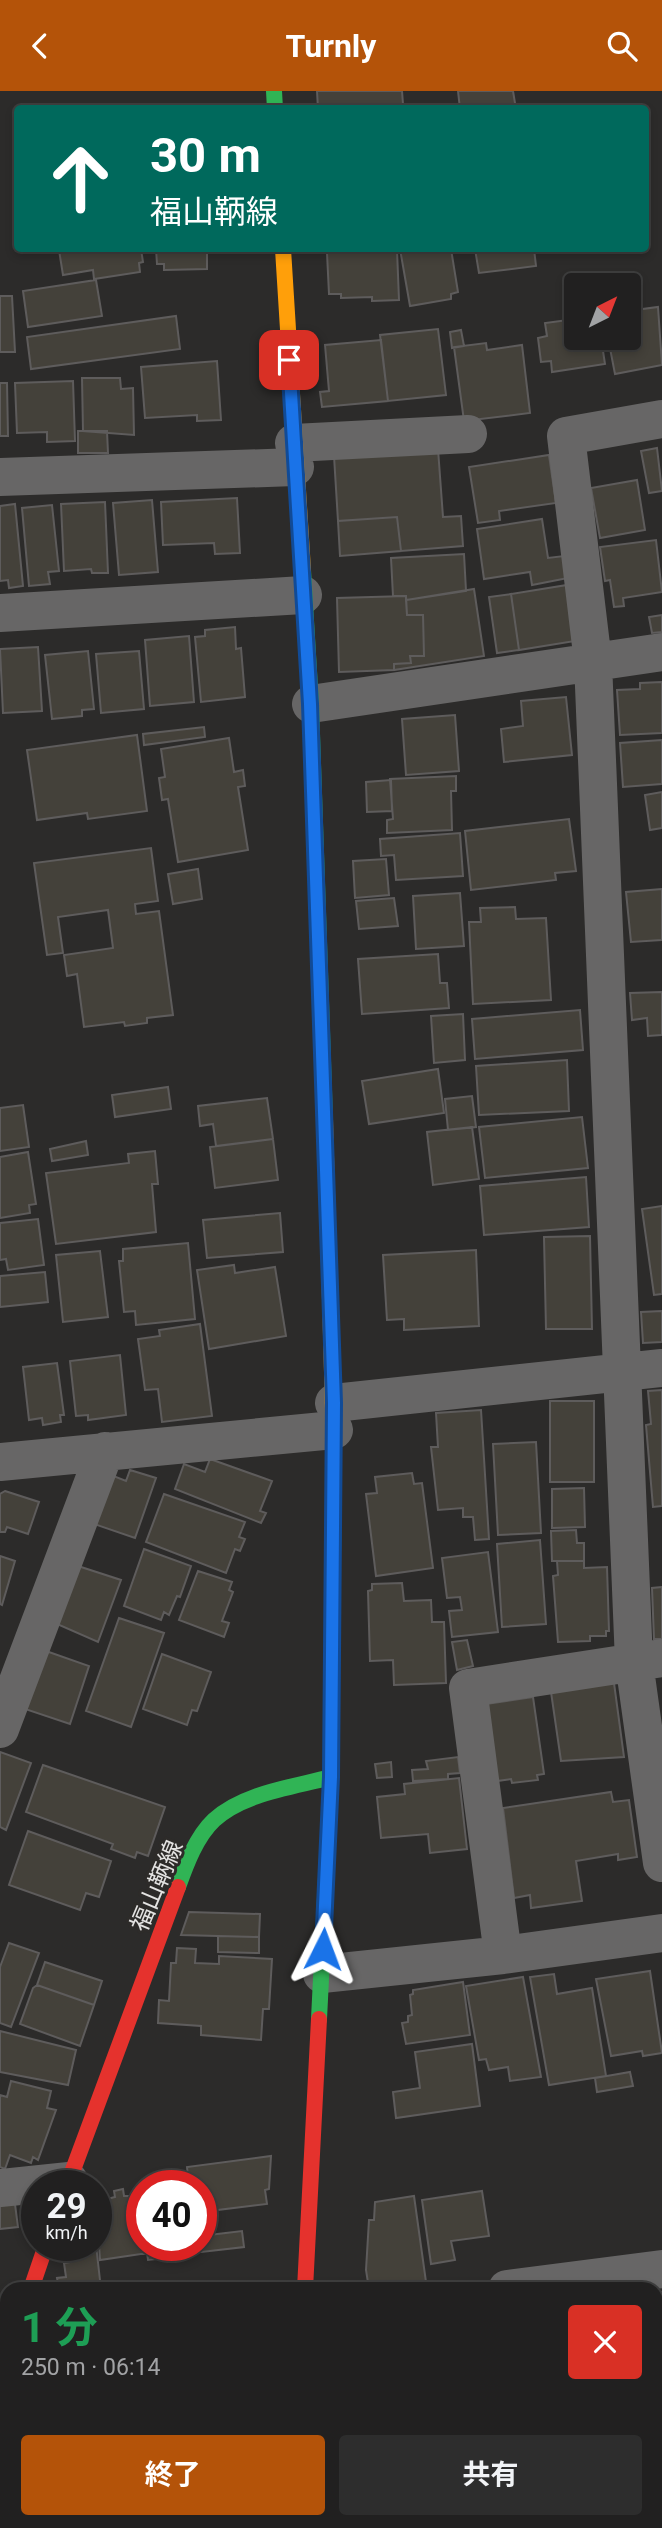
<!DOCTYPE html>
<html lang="ja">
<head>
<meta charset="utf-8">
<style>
	body { margin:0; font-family:Roboto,"Noto Sans JP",sans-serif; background:#2d2d2d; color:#f1f3f6; height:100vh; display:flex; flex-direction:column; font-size:26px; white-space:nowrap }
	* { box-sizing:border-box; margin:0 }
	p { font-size:23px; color:#a2a3a5 }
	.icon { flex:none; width:38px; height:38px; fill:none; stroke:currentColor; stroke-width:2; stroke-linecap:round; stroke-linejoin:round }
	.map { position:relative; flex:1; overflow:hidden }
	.drawer { position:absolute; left:0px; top:2191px; width:663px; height:247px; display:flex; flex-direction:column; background:#212020; border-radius:21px 21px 0 0; box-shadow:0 4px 10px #0003,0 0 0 2px #3e3e3e }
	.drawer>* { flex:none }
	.top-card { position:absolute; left:14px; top:14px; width:635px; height:147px; border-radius:7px; box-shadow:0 4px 10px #0003,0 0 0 2px #3e3e3e; background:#00695c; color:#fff; overflow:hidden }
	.needle { width:46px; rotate:42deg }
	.buttons { position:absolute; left:564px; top:182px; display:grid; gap:14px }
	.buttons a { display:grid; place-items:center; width:77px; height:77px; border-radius:7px; background:#212020; box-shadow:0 4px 10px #0003,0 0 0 2px #3e3e3e; font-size:35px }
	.speed { position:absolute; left:21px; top:2079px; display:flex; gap:14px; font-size:35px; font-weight:700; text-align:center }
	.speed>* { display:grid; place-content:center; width:91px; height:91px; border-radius:50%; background:#212020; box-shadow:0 4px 10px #0003,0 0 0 2px #3e3e3e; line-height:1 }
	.speed small { font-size:18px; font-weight:400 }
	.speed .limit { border:10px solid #d22; background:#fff; color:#111 }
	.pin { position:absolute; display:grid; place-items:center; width:60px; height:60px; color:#fff; margin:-30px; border-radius:14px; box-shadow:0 4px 10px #0006 }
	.me { position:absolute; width:77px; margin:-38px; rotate:3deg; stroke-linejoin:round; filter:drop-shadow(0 0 5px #0008) }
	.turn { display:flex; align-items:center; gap:24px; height:147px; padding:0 21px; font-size:32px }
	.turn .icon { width:91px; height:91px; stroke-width:2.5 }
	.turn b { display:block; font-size:49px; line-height:60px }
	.round { display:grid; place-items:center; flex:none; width:74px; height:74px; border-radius:7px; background:#2d2d2d }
	.overview { display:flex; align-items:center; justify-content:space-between; height:119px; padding:0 21px }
	h1 { font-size:42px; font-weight:700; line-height:52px; color:#1e9e55 }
	.action { display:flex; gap:14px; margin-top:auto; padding:14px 21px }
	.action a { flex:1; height:80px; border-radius:7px; background:#b45309; color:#fff; font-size:28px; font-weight:700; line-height:80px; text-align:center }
	.action a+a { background:#2d2d2d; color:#f1f3f6 }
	header { display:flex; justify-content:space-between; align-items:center; height:91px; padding:0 21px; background:#b45309; color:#fff; font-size:32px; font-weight:700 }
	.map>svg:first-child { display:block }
</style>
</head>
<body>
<header><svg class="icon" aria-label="back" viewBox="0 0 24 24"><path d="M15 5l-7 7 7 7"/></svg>Turnly<svg class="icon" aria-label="search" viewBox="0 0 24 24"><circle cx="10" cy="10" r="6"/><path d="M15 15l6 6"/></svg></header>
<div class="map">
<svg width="662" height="2437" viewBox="0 0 662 2437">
	<rect width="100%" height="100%" fill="#2c2b2a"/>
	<path fill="#44413a" stroke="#5e5c5c" stroke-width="2" d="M317 0H402L403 13 385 14V18H318Z
		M458 0H513L516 18H460Z
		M68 158H141L143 171 139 172 140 181 94 188 93 179 63 184 59 159Z
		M156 158H215L216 162H207V178L164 179V173H157Z
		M400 158H451L458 201 451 203V208L410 215Z
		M475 158H534L536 175 479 182Z
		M397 159 399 209 372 210V206L341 207V203H329L327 162Z
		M96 189 102 225 28 236 23 200Z
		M0 205H12L15 261H0Z
		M658 216 662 274 615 283 608 247H628V220Z
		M176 225 180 258 31 278 27 246Z
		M576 228V247H601L605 273 552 281 551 270 541 271 538 247 547 245 545 232Z
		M438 238 446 304 388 310 380 244Z
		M461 239 464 255 452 257 450 241Z
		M381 249 388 310 322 316 320 301 329 300 325 254Z
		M486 252 487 259 522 254 530 322 464 330 454 256Z
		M217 270 221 329 197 330V324L145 327 141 276Z
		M82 287H120L121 298 133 297 134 344 83 340Z
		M73 290 75 350 47 351V341L17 342 15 292Z
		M0 292H7L8 345H0Z
		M78 340H107L108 362H78Z
		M657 357 662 400 649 402 641 360Z
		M438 358 443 426 461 425 463 455 401 460 397 426 338 430 334 365Z
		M549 364 556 412 499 420 500 429 478 432 469 376Z
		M637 389 645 439 600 447 591 397Z
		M237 407 240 462 215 463 214 452 163 454 161 411Z
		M152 409 158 481 119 484 113 412Z
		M105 411 108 482H92L91 478 64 480 61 413Z
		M15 413 23 495 9 497 8 489 0 490V415Z
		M52 414 59 480 48 481 50 493 29 495 22 417Z
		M397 426 401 460 340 465 338 430Z
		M542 428 548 467 564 465 568 487 532 494 530 481 484 488 477 438Z
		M656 449 662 501 623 507 624 515 614 516 610 489 605 490 600 456Z
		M464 463 466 500 406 509V505H393L391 467Z
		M567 494 575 550 519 559 511 503Z
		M474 498 484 565 394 579V573L411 572 410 565H424L423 524H407L406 509Z
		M511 503 519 559 497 562 489 506Z
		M406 505 407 524H423L424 565H410L411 572 394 573V579L339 581 337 507Z
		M662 524V541L652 542 649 526Z
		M235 536 236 558 241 557 245 606 201 611 195 546 205 545V539Z
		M189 545 194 611 150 615 145 549Z
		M38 556 42 620 3 622 0 558Z
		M88 560 94 618 82 619V625L52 628 45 564Z
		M139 560 144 618 101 622 96 563Z
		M662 591V642L620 644 617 599 640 598V592Z
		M566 606 572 664 504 671 501 638 523 635 521 610Z
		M455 624 459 680 406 684 402 628Z
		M204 636 205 646 144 654 143 643Z
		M137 644 147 720 88 728 87 722 37 729 27 659Z
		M229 647 234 681 243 679 245 695 238 696 248 759 178 771 168 708 162 709 159 687 165 686 161 658Z
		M662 649V693L623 696 620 652Z
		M456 685V700H451L452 739 387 742V729L393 728 390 688Z
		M391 689 392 720 367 721 366 691Z
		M662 701V737L650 739 645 704Z
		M569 728 576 780 555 782 556 789 471 799 465 740Z
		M460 742 463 785 396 789 394 764 381 765 380 748Z
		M151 757 158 810 135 813 136 823 159 820 173 924 147 927V932L125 935 124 931 84 936 77 883 67 885 64 864 113 857 108 819 58 826 63 862 47 864 34 772Z
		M386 768 389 804 355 807 353 770Z
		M198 778 202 808 173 813 168 783Z
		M662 798V849L631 851 626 801Z
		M460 802 464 855 416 858 413 805Z
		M394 807 398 835 359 838 356 810Z
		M515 816 516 828 546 827 551 909 473 913 469 831H481L480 817Z
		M438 863 440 892H447L449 917 362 923 358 868Z
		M662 901V944L648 945 647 927 632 929 630 902Z
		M580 919 583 959 475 968 472 928Z
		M463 923 465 969 434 972 431 925Z
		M567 969 569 1020 479 1024 476 975Z
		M438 978 444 1022 369 1033 362 990Z
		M168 996 171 1018 115 1026 112 1004Z
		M472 1005 476 1036 448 1039 445 1008Z
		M267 1007 273 1048 216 1055 213 1033 200 1035 198 1015Z
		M23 1014 29 1056 0 1060V1017Z
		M582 1026 588 1077 485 1087 479 1036Z
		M472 1036 479 1088 433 1094 427 1041Z
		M273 1048 278 1089 215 1097 210 1056Z
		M86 1050 88 1064 52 1070 50 1058Z
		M155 1060 158 1093H152L156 1141 56 1153 46 1082 129 1072 128 1063Z
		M28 1061 36 1113 29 1114 30 1122 0 1127V1066Z
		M586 1086 589 1136 484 1144 480 1095Z
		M662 1115V1203L654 1204 642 1118Z
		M280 1122 283 1161 207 1167 203 1129Z
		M38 1128 44 1174 8 1179 6 1168 0 1169V1132Z
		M590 1145 592 1238H546L544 1146Z
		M188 1152 195 1228 136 1234 135 1220 124 1221 119 1170H123V1158Z
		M476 1159 479 1235 404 1239V1228L387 1229 383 1164Z
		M100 1160 108 1226 63 1231 56 1164Z
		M234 1174 235 1182 275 1176 286 1245 209 1258 197 1179Z
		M45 1181 48 1211 0 1216V1185Z
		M662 1220V1251L643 1252 641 1221Z
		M200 1233 212 1325 162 1331 158 1298 145 1299 138 1248 160 1245 159 1239Z
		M120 1264 126 1324 88 1329V1324L76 1325 70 1270Z
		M57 1272 64 1324H60L61 1331 43 1334 42 1327 29 1329 23 1276Z
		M662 1299V1415L653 1416 646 1334 651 1333 648 1300Z
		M550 1310H594V1391H550Z
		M481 1319 489 1448 475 1449 473 1426H463V1417L438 1419 431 1356H438L436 1322Z
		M536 1351 541 1442 498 1444 493 1353Z
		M210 1368 272 1390 260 1420 266 1422 261 1432 175 1398 184 1373 205 1381Z
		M130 1379 156 1387 135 1447 94 1433 111 1384 126 1390Z
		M412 1382 414 1393 422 1392 433 1477 376 1485 366 1403 377 1402 375 1386Z
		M584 1397 585 1436 552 1437V1398Z
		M5 1400 39 1411 28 1443 7 1436 5 1441H0V1403Z
		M164 1403 245 1431 239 1446 245 1448 240 1460 235 1458 226 1482 146 1451Z
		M576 1439 577 1452H584V1470H552L551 1440Z
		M540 1449 546 1533 502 1536 497 1453Z
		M144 1458 191 1475 180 1506 177 1505 169 1524 164 1521 161 1529 124 1515Z
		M488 1461 498 1541 452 1546 449 1520 462 1519 460 1506 447 1507 442 1467Z
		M0 1465 15 1470 2 1514 0 1513Z
		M557 1470H584V1477L607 1476 609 1540H606V1545H590V1550L558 1551 553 1485 558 1484Z
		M78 1475 121 1489 98 1551 57 1533Z
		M198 1480 232 1491 229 1499 233 1501 222 1530 229 1532 224 1546 179 1529Z
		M402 1492 404 1510 431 1509 432 1531H444L446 1592 394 1594 393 1569 370 1570 368 1500 372 1499V1493Z
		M662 1496V1548H654L652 1497Z
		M119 1527 164 1542 131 1636 86 1620Z
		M467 1549 473 1575 457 1579 452 1551Z
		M46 1560 89 1575 70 1633 25 1618Z
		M162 1563 211 1581 197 1620 192 1619 187 1634 143 1618Z
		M614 1592 624 1666 561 1670 551 1601Z
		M533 1606 544 1683 537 1684 538 1689 512 1692 511 1688 497 1690 486 1613Z
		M0 1661 31 1672 6 1739 0 1736Z
		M458 1666 460 1682 448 1683V1688L413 1690 412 1679 428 1678 426 1670Z
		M391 1671 392 1686 377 1687 375 1673Z
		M43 1674 165 1716 148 1765 137 1761 135 1767 111 1758 113 1753 26 1721Z
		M459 1687 467 1758 430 1762 428 1743 381 1747 377 1706 405 1703 404 1693Z
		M611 1701 613 1711 629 1709 637 1766 618 1769V1763L576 1770 582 1810 531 1817 530 1804 514 1807 503 1717Z
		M28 1740 111 1770 99 1806 86 1802 80 1819 9 1794Z
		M189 1821 260 1823 259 1846 181 1844Z
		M218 1845 259 1846V1862L218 1861Z
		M9 1852 39 1862 11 1936 0 1932V1876Z
		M177 1857 196 1858 195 1872 219 1873V1865L272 1868 269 1918H263L261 1949 201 1944V1935L158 1932 159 1909 169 1910 171 1872H176Z
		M45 1871 102 1890 94 1914 37 1894Z
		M650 1880 662 1962 643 1965 642 1960 611 1965 596 1888Z
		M554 1883 557 1903 592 1897 606 1985 549 1994 530 1886Z
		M523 1886 541 1986 510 1990 508 1976 489 1979 486 1968 479 1969 466 1895Z
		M463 1891 470 1944 406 1953 402 1932 408 1931V1925L412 1924 410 1904 413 1903V1899Z
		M37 1894 94 1914 80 1955 20 1933 33 1897Z
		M0 1940 76 1959 68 1994 0 1981Z
		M472 1953 480 2015 396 2027 393 2001 420 1997 415 1961Z
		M630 1981 633 1995 597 2001 595 1987Z
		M11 1990 51 2000 47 2017 56 2019 38 2069 33 2066 31 2072 10 2064 5 2078 0 2076V2004L7 2006Z
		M271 2065 269 2098 265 2099 267 2113 201 2121V2095H189L187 2076Z
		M13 2098 18 2136 0 2138V2100Z
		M123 2098 124 2105H129L133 2131 142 2130V2154H146L148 2162 100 2169 96 2103 106 2101 107 2108 115 2106 114 2100Z
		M482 2100 489 2145 451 2150 455 2169 431 2173 422 2109Z
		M414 2105 427 2198H369L366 2179 369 2129H374L375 2111Z
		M242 2140 244 2156 193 2162 192 2154H201V2145Z
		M96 2154 101 2198H59L57 2187 66 2186 64 2172 71 2171 70 2156Z
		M146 2154H182L184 2165 148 2169Z
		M656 2201H662V2291L656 2292Z
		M656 2363H661L662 2373V2391L656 2392Z
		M354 2431H395L396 2437H355Z
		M411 2431H505L506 2437H412Z
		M558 2431H645L646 2437H559Z"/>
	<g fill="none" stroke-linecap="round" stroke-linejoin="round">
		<path stroke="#676666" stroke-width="38" d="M662 328 566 345 593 571 634 1571 662 1772
			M294 352 468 343
			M0 386 295 376
			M0 522 303 504
			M311 613 662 561
			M334 1312 662 1277
			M0 1371 334 1339
			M0 1638 105 1360
			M503 1864 468 1597 662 1567
			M322 1883 503 1864 662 1842
			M0 2097 69 2090
			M507 2198 662 2178
			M534 2431 535 2437"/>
		<path stroke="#30b455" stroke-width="16" d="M274 0 275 18
			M303 479 311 613 325 1028
			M178 1796C186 1774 196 1746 214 1729 243 1702 294 1696 331 1686L334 1353
			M319 1928 331 1686
			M0 2286 7 2266
			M292 2431V2437"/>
		<path stroke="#ff9f0a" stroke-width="16" d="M283 158 303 479
			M325 1028 334 1353"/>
		<path stroke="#e5322d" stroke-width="16" d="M67 2095 178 1796
			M31 2198 46 2154
			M305 2198 319 1928"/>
	</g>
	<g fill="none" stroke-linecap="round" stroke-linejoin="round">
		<defs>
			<path id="route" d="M289 269 310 613 334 1312 331 1686 323 1858"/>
		</defs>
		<use href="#route" stroke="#114b97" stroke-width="18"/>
		<use href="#route" stroke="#1a73e8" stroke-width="12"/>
	</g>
	<g text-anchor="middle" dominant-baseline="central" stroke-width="6" stroke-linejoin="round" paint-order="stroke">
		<g font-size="24" fill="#e4e3e2" stroke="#2d2b29">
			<text transform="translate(157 1795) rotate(-67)">福山鞆線</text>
		</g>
	</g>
</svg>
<div class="buttons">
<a><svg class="needle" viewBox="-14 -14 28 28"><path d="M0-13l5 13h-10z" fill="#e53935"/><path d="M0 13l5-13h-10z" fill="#a2a3a5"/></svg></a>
</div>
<div class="speed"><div>29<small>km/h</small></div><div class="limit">40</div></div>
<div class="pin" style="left:289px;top:269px;background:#d93025"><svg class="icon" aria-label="arrive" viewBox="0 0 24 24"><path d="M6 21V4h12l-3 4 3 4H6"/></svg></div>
<svg class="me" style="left:323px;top:1858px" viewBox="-20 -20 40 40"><path d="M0-17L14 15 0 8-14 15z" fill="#1a73e8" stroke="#fff" stroke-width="4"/></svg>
<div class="top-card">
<div class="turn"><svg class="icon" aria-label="ahead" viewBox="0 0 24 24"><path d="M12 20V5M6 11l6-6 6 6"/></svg><div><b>30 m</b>福山鞆線</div></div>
</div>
<section class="drawer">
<div class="overview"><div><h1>1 分</h1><p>250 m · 06:14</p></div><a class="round" style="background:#d93025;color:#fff"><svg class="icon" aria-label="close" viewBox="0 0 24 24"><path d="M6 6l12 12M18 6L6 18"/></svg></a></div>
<div class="action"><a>終了</a><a>共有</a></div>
</section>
</div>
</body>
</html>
